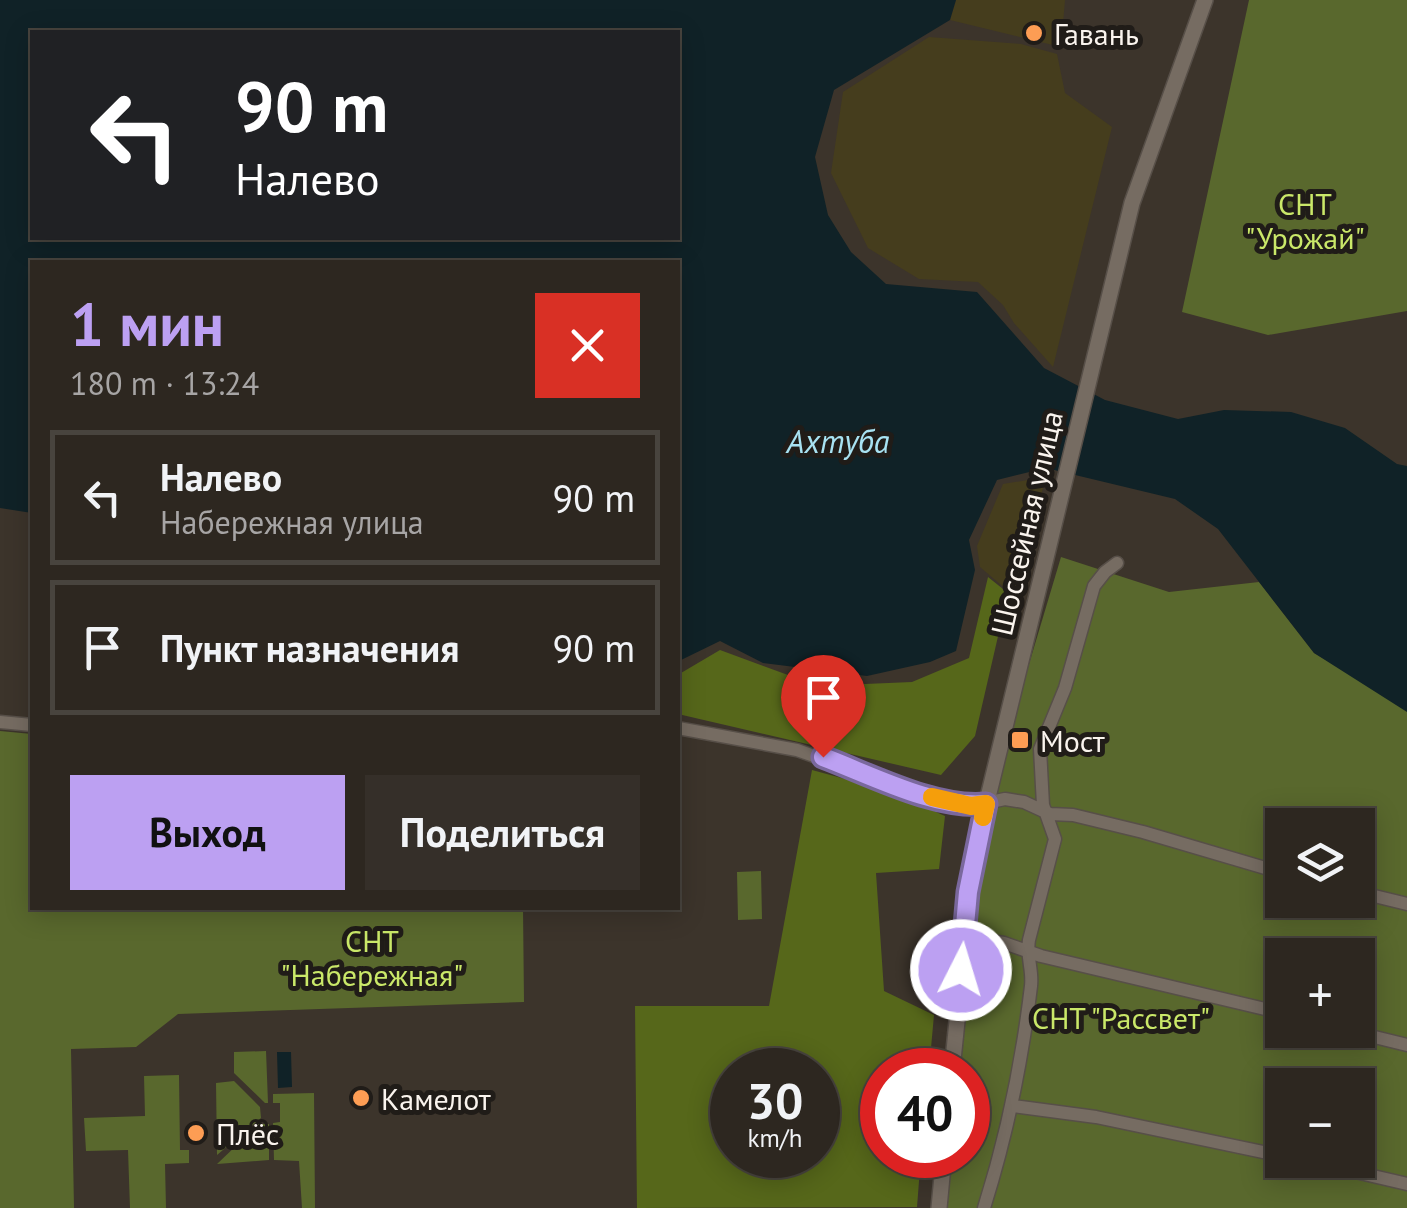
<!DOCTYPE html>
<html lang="ru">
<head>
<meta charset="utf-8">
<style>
	body { margin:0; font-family:"PT Sans",sans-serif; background:#352f29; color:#f1f3f6; height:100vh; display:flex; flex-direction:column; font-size:38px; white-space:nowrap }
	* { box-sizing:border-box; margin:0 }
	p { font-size:32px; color:#a7a5a5 }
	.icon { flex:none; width:55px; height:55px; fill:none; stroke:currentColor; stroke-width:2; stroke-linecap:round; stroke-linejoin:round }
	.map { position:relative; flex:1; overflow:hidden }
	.drawer { position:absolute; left:30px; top:260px; width:650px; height:650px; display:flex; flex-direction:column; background:#2d2720; border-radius:0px; box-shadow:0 5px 25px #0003,0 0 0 2px #48443e }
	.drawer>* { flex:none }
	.hud { position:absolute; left:30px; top:30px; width:650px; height:210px; border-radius:0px; box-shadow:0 5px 25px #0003,0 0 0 2px #48443e; background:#202124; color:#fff; overflow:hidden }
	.tools { position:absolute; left:1265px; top:808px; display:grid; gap:20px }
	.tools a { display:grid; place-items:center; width:110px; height:110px; border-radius:0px; background:#2d2720; box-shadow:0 5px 25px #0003,0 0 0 2px #48443e; font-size:50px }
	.speed { position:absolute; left:710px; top:1048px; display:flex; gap:20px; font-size:50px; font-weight:700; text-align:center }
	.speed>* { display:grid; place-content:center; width:130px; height:130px; border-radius:50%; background:#2d2720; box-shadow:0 5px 25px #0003,0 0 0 2px #48443e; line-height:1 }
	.speed small { font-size:25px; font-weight:400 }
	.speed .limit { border:15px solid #d22; background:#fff; color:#111 }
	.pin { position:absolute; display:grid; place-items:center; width:85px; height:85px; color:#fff; margin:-102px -42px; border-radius:50% 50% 50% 0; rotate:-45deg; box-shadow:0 0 10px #0007 }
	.pin .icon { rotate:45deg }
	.me { position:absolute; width:110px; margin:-55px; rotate:5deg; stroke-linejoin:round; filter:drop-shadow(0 0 8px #0008) }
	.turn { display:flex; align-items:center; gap:35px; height:210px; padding:0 40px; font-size:45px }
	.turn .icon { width:130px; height:130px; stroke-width:2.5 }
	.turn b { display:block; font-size:70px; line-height:85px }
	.round { display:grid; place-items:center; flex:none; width:105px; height:105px; border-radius:0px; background:#352f29 }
	.head { display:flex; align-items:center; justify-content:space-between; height:170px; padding:0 40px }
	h1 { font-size:60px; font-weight:700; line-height:75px; color:#bca0f2 }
	.button { display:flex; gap:20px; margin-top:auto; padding:20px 40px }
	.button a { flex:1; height:115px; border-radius:0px; background:#bca0f2; color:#111; font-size:40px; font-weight:700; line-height:115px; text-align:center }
	.button a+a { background:#352f29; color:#f1f3f6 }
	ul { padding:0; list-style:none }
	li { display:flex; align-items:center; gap:30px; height:135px; margin:0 20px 15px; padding:0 20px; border:5px solid #48443e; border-radius:0px }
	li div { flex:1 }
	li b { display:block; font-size:38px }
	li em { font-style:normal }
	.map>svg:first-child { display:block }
</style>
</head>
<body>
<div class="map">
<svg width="1407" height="1208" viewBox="0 0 1407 1208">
	<rect width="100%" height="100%" fill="#3c342b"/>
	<path fill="#59682d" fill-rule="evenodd" d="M1249 0H1407V311L1268 335 1182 312Z
		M1061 557 1169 592 1259 582 1314 653 1407 707V1208H942L947 1155H968V1070H955L978 859 1012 721ZM1282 825H1358V900H1282ZM1282 955H1358V1030H1282ZM1282 1085H1358V1160H1282Z
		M0 731 32 734V908H523L524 1002 178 1014 136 1047 71 1049 74 1208H0Z
		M761 871 762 919 738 920 737 872Z
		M266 1051 268 1103H265L234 1073V1052Z
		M179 1075 180 1150H189V1163L165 1164 166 1208H130L128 1150 86 1151 84 1118 145 1116 144 1076Z
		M234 1081 260 1107 261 1118 217 1155 216 1083Z
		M314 1093 315 1208H302L299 1161 274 1160 273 1123 280 1122V1103H273V1094Z
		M259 1124H269V1160L217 1164Z"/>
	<path fill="#56671a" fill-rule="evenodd" d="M988 577 1008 593 975 736 941 775 678 714V671L681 673 720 650 818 686 912 682 969 658Z
		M812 770 886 790 945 816 939 869 876 873 884 991 934 1015 929 1070H882V1155H921L917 1207 637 1208 635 1006H769ZM732 1070H818V1155H732Z"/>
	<path fill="#453d1d" d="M956 0H1065L1061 47 950 20Z
		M929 37 1021 44 1057 54 1065 93 1112 127 1053 367 1014 323 1003 305 978 282 919 279 868 248 831 173 843 92Z
		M1046 477 1014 596 980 567 977 546 1003 484Z"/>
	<path fill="#102227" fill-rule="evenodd" d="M0 0H956L950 20 834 90 815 157 828 215 851 252 886 284 977 292 1044 368 1105 400 1178 419 1224 410 1291 412 1345 428 1397 464 1407 466V712L1314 653 1218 529 1175 499 1046 468 997 480 969 540 975 570 956 651 930 662 867 676 763 663 720 641 679 661 678 262H32V513L0 508ZM32 32H678V238H32Z
		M277 1052H291L292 1087 278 1088Z"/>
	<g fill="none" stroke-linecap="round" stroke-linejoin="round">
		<defs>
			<path id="minor" d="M0 722 32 725
				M678 728 797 750 941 801 971 806 1005 799 1024 802 1050 814 1073 815 1143 832 1282 873
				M1358 892 1407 904
				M964 937 1004 943 1041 956 1282 1013
				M1346 1030 1407 1045
				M1013 1106 1096 1117 1282 1156
				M1304 1160 1407 1184
				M984 1208C1007 1135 1022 1062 1031 986 1033 970 1026 956 1029 940L1055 839 1043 805 1040 749 1065 688 1094 586 1105 572 1117 563"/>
			<path id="tertiary" d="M952 1070 974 855 1132 203 1205 0
				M939 1208 944 1155"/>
		</defs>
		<use href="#minor" stroke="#574f48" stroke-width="15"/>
		<use href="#tertiary" stroke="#574f48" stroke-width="18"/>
		<use href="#minor" stroke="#766c62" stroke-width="12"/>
		<use href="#tertiary" stroke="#766c62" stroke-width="15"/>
	</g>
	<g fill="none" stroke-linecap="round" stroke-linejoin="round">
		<defs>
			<path id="route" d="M823 757C871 775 935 809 986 804L968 892 961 970"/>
		</defs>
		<use href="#route" stroke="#7a689d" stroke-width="25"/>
		<use href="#route" stroke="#bca0f2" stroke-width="18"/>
		<path stroke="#f59e0b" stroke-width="18" d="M932 797 971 806 986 804 983 817"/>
	</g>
	<g fill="#fd9d54" stroke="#201c18" stroke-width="4">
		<circle cx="1034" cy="33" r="10"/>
		<rect x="1010" y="730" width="20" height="20" rx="5"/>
		<circle cx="361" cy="1098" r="10"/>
		<circle cx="196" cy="1133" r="10"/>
	</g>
	<g text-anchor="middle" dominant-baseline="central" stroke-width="10" stroke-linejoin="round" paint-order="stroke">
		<g font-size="30" fill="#faf4ee" stroke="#201c18" text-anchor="start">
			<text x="1054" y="33">Гавань</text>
			<text x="1040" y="740">Мост</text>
			<text x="381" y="1098">Камелот</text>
			<text x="216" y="1133">Плёс</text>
		</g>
		<g font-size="30" fill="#cae869" stroke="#201c18">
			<text x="1305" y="203">СНТ<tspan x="1305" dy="34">"Урожай"</tspan></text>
			<text x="372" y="940">СНТ<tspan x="372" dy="34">"Набережная"</tspan></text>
			<text x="1121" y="1017">СНТ "Рассвет"</text>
		</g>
		<g font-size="30" fill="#faf4ee" stroke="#201c18">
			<text transform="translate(1026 523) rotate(-77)">Шоссейная улица</text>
		</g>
		<g font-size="32" font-style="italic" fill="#a8e2f2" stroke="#201c18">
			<text x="838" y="441">Ахтуба</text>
		</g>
	</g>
</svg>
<div class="tools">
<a><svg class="icon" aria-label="layers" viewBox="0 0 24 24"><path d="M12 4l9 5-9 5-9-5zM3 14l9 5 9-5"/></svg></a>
<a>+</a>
<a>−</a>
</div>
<div class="speed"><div>30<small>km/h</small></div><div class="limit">40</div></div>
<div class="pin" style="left:823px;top:757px;background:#d93025"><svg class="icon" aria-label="arrive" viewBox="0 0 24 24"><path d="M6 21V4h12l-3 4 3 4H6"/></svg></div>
<svg class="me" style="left:961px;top:970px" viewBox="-20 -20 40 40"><circle r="17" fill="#bca0f2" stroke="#fff" stroke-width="3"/><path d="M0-11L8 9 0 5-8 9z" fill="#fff"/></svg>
<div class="hud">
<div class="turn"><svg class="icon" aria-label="left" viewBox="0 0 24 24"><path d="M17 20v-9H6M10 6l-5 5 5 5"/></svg><div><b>90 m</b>Налево</div></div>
</div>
<section class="drawer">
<div class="head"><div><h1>1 мин</h1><p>180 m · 13:24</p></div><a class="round" style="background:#d93025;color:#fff"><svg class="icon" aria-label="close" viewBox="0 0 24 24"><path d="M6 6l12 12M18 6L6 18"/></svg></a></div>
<ul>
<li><svg class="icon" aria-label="left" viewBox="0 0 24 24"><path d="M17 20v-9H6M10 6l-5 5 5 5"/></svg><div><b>Налево</b><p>Набережная улица</p></div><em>90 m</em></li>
<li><svg class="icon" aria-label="arrive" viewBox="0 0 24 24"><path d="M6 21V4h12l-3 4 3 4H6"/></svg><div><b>Пункт назначения</b></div><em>90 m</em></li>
</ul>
<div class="button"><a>Выход</a><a>Поделиться</a></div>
</section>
</div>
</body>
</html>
